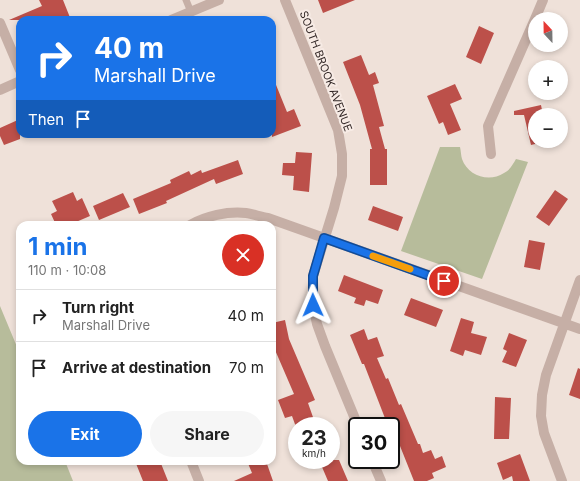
<!DOCTYPE html>
<html lang="en">
<head>
<meta charset="utf-8">
<style>
	body { margin:0; font-family:Inter,sans-serif; background:#f6f6f6; color:#222; height:100vh; display:flex; flex-direction:column; font-size:15px; white-space:nowrap }
	* { box-sizing:border-box; margin:0 }
	p { font-size:13px; color:#767676 }
	.icon { flex:none; width:22px; height:22px; fill:none; stroke:currentColor; stroke-width:2; stroke-linecap:round; stroke-linejoin:round }
	.map { position:relative; flex:1; overflow:hidden }
	.details { position:absolute; left:16px; top:221px; width:260px; height:244px; display:flex; flex-direction:column; background:#fff; border-radius:12px; box-shadow:0 2px 6px #0003 }
	.details>* { flex:none }
	.hud { position:absolute; left:16px; top:16px; width:260px; height:122px; border-radius:12px; box-shadow:0 2px 6px #0003; background:#1a73e8; color:#fff; overflow:hidden }
	.needle { width:26px; rotate:338deg }
	.buttons { position:absolute; left:528px; top:12px; display:grid; gap:8px }
	.buttons a { display:grid; place-items:center; width:40px; height:40px; border-radius:50%; background:#fff; box-shadow:0 2px 6px #0003; font-size:20px }
	.speed { position:absolute; left:288px; top:417px; display:flex; gap:8px; font-size:20px; font-weight:700; text-align:center }
	.speed>* { display:grid; place-content:center; width:52px; height:52px; border-radius:50%; background:#fff; box-shadow:0 2px 6px #0003; line-height:1 }
	.speed small { font-size:10px; font-weight:400 }
	.speed .limit { border:2px solid #111; border-radius:6px; background:#fff; color:#111 }
	.pin { position:absolute; display:grid; place-items:center; width:34px; height:34px; color:#fff; margin:-17px; border:2px solid #fff; border-radius:50%; box-shadow:0 1px 4px #0007 }
	.me { position:absolute; width:44px; margin:-22px; rotate:359deg; stroke-linejoin:round; filter:drop-shadow(0 0 3px #0008) }
	.turn { display:flex; align-items:center; gap:14px; height:84px; padding:0 12px; font-size:18px }
	.turn .icon { width:52px; height:52px; stroke-width:2.5 }
	.turn b { display:block; font-size:28px; line-height:34px }
	.then { display:flex; align-items:center; height:38px; padding:0 12px; background:#0003; gap:8px; font-size:15px }
	.round { display:grid; place-items:center; flex:none; width:42px; height:42px; border-radius:21px; background:#f6f6f6 }
	.summary { display:flex; align-items:center; justify-content:space-between; height:68px; padding:0 12px }
	h1 { font-size:24px; font-weight:700; line-height:30px; color:#1a73e8 }
	.primary-button { display:flex; gap:8px; margin-top:auto; padding:8px 12px }
	.primary-button a { flex:1; height:46px; border-radius:24px; background:#1a73e8; color:#fff; font-size:16px; font-weight:700; line-height:46px; text-align:center }
	.primary-button a+a { background:#f6f6f6; color:#222 }
	ul { padding:0; list-style:none }
	li { display:flex; align-items:center; gap:12px; height:52px; padding:0 12px; border-top:1px solid #e0e0e0 }
	li div { flex:1 }
	li b { display:block; font-size:15px }
	li em { font-style:normal }
	.map>svg:first-child { display:block }
</style>
</head>
<body>
<div class="map">
<svg width="580" height="481" viewBox="0 0 580 481">
	<rect width="100%" height="100%" fill="#efe1d9"/>
	<path fill="#b7bc9b" d="M440 147H460C461 151 461 156 462 159 468 176 489 183 504 173 510 170 513 164 516 159L528 162 482 279 401 251Z
		M0 306 20 354V461H65L73 481H0Z"/>
	<path fill="#bc504a" d="M39 0H63L71 20H9L42 6Z
		M318 0H355L323 13Z
		M479 26 494 33 481 64 466 57Z
		M361 55 369 75 375 72 379 83 373 85 384 126 379 127 385 149H387V185H370V149H372L360 105 343 62Z
		M272 75 287 112 294 109 301 126 272 137Z
		M455 84 462 99 450 104 461 130 448 135 443 122 439 124 427 96Z
		M541 105 543 115H535V144L531 145 524 115H514V111Z
		M20 119V139L4 145 0 136V128Z
		M296 152 312 153 309 192 293 190 294 176 282 175 283 163H295Z
		M238 160 243 174 216 184 214 179 166 201 167 203 139 214 133 199 171 183 170 180 189 171 191 175 201 170 202 173Z
		M555 190 568 199 549 226 536 217Z
		M73 192 77 201 82 198 90 216 69 225H56L51 214 57 211 52 201Z
		M123 193 130 207 99 220 93 206Z
		M373 206 403 217 398 231 368 220Z
		M529 240 545 243 540 270 524 267Z
		M344 275 383 290 378 304 366 300 364 306 354 303 356 298 338 291Z
		M411 298 443 310 436 327 404 315Z
		M461 318 474 322 471 333 487 337 481 355 465 350 463 356 450 351Z
		M285 320 289 339 315 400 308 403 314 420 296 427 292 416 285 418 278 400 294 394 272 343V323Z
		M364 329 368 340 377 337 384 356 377 358 386 379 388 378 399 405 401 404 418 444H420L423 453 431 450 435 459 442 456 446 467 432 473 434 478 427 481H414L400 446 397 447 391 432V426H388L364 364H362L350 335Z
		M509 333 527 340 516 367 502 362 507 351 503 349Z
		M578 368 580 369V399L569 395Z
		M495 397 511 398 509 439H494Z
		M520 454 530 481H513L512 476 503 480 497 463Z
		M319 460H339L348 481H328Z
		M135 461H160L168 481H143Z
		M247 461H266L273 481H234L252 473Z"/>
	<g fill="none" stroke-linecap="round" stroke-linejoin="round">
		<path stroke="#c6afa6" stroke-width="7" d="M186 0 191 12"/>
		<path stroke="#c6afa6" stroke-width="10" d="M285 0 338 130 342 154V176L334 208 313 276V305L317 324 325 346 358 426
			M535 19 543 0
			M171 20 219 0
			M0 23 20 70
			M0 90 20 81
			M491 154 488 126 535 19
			M190 225C206 216 227 211 246 213 253 214 261 217 268 218L580 329
			M372 460 381 481
			M191 461 199 481
			M562 481 544 433 541 416 542 395 546 375 580 280"/>
	</g>
	<g fill="none" stroke-linecap="round" stroke-linejoin="round">
		<defs>
			<path id="route" d="M313 305V276L324 238 444 281"/>
		</defs>
		<use href="#route" stroke="#114b97" stroke-width="10"/>
		<use href="#route" stroke="#1a73e8" stroke-width="7"/>
		<path stroke="#f59e0b" stroke-width="7" d="M373 256 410 269"/>
	</g>
	<g text-anchor="middle" dominant-baseline="central" stroke-width="4" stroke-linejoin="round" paint-order="stroke">
		<g font-size="11" fill="#332827" stroke="#f7ebe5">
			<text transform="translate(326 71) rotate(69)">SOUTH BROOK AVENUE</text>
		</g>
	</g>
</svg>
<div class="buttons">
<a><svg class="needle" viewBox="-14 -14 28 28"><path d="M0-13l5 13h-10z" fill="#e53935"/><path d="M0 13l5-13h-10z" fill="#767676"/></svg></a>
<a>+</a>
<a>−</a>
</div>
<div class="speed"><div>23<small>km/h</small></div><div class="limit">30</div></div>
<div class="pin" style="left:444px;top:281px;background:#d93025"><svg class="icon" aria-label="arrive" viewBox="0 0 24 24"><path d="M6 21V4h12l-3 4 3 4H6"/></svg></div>
<svg class="me" style="left:313px;top:305px" viewBox="-20 -20 40 40"><path d="M0-17L14 15 0 8-14 15z" fill="#1a73e8" stroke="#fff" stroke-width="4"/></svg>
<div class="hud">
<div class="turn"><svg class="icon" aria-label="right" viewBox="0 0 24 24"><path d="M7 20v-9h11M14 6l5 5-5 5"/></svg><div><b>40 m</b>Marshall Drive</div></div>
<div class="then">Then<svg class="icon" aria-label="arrive" viewBox="0 0 24 24"><path d="M6 21V4h12l-3 4 3 4H6"/></svg></div>
</div>
<section class="details">
<div class="summary"><div><h1>1 min</h1><p>110 m · 10:08</p></div><a class="round" style="background:#d93025;color:#fff"><svg class="icon" aria-label="close" viewBox="0 0 24 24"><path d="M6 6l12 12M18 6L6 18"/></svg></a></div>
<ul>
<li><svg class="icon" aria-label="right" viewBox="0 0 24 24"><path d="M7 20v-9h11M14 6l5 5-5 5"/></svg><div><b>Turn right</b><p>Marshall Drive</p></div><em>40 m</em></li>
<li><svg class="icon" aria-label="arrive" viewBox="0 0 24 24"><path d="M6 21V4h12l-3 4 3 4H6"/></svg><div><b>Arrive at destination</b></div><em>70 m</em></li>
</ul>
<div class="primary-button"><a>Exit</a><a>Share</a></div>
</section>
</div>
</body>
</html>
